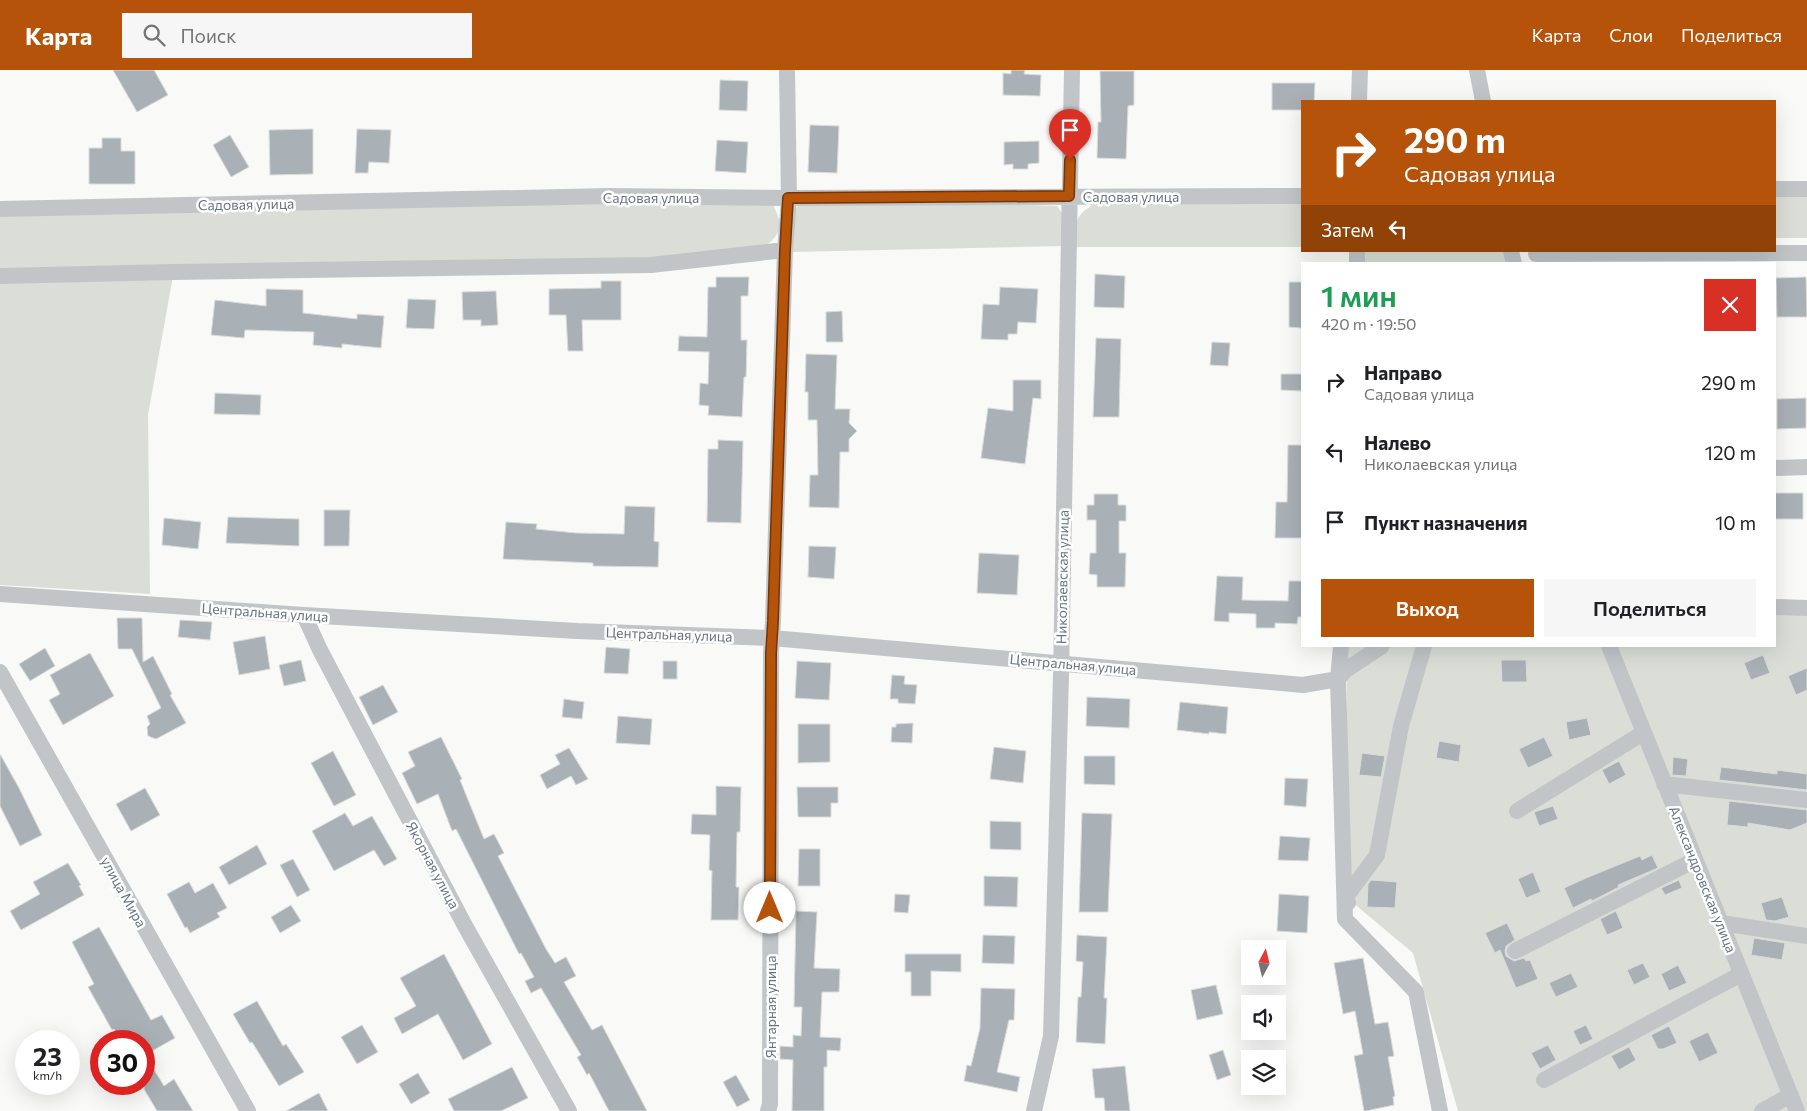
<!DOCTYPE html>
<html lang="ru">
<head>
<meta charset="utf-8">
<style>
	body { margin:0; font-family:Commissioner,sans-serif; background:#f6f6f6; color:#202124; height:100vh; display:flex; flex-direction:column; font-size:19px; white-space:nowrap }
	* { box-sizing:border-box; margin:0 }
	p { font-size:16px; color:#757577 }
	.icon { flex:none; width:28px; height:28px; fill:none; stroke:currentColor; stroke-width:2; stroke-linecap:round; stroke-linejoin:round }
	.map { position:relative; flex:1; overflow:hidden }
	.sheet { position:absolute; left:1301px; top:192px; width:475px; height:385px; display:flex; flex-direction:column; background:#fff; border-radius:0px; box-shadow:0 5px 20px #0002 }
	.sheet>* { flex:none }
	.hud { position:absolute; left:1301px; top:30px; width:475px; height:152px; border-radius:0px; box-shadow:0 5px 20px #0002; background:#b45309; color:#fff; overflow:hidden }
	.needle { width:32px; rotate:7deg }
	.controls { position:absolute; left:1241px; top:870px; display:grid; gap:10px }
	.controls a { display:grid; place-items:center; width:45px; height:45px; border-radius:0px; background:#fff; box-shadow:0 5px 20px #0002; font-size:25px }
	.speed { position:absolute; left:15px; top:960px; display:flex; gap:10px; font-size:25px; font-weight:700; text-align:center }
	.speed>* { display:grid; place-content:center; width:65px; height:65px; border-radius:50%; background:#fff; box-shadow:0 5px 20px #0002; line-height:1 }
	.speed small { font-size:12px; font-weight:400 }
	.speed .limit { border:8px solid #d22; background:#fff; color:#111 }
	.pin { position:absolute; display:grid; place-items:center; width:42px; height:42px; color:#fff; margin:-51px -21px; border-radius:50% 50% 50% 0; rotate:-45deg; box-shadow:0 0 5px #0007 }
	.pin .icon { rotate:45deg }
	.me { position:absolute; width:55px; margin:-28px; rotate:0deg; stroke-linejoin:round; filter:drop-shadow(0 0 4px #0008) }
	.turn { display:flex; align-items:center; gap:18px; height:105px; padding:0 20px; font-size:22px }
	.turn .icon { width:65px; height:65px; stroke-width:2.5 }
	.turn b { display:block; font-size:35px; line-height:42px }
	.then { display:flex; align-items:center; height:48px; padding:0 20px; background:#0003; gap:10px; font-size:19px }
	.round { display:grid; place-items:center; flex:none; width:52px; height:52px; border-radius:0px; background:#f6f6f6 }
	.overview { display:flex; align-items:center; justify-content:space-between; height:85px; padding:0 20px }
	h1 { font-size:30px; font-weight:600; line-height:38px; color:#1e9e55 }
	.cta { display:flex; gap:10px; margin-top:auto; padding:10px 20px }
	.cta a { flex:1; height:58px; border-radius:0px; background:#b45309; color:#fff; font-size:20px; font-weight:600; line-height:58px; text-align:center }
	.cta a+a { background:#f6f6f6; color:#202124 }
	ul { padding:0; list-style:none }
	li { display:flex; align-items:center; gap:15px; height:70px; padding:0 20px }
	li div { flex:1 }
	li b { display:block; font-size:19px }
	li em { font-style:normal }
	header { display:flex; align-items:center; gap:30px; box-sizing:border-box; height:70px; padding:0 25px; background:#b45309; color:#fff }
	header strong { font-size:24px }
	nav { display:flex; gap:28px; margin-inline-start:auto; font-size:18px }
	.search { width:350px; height:45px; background:#f6f6f6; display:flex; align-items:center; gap:12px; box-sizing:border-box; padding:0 18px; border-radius:0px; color:#757577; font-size:19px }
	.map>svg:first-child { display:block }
</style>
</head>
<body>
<header>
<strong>Карта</strong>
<div class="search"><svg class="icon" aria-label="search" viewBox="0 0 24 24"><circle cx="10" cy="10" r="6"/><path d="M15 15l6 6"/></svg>Поиск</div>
<nav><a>Карта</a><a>Слои</a><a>Поделиться</a></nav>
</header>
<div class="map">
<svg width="1807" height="1041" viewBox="0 0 1807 1041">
	<rect width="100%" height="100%" fill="#f9f9f7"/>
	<path fill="#daded7" d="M1775 113H1807V168H1775Z
		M1302 131V177H1074C1076 153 1073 146 1096 133Z
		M608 132 773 135C783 154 783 163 765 176L650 188 0 200V146Z
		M802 132H953L1057 136 1064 146V176L792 182V143Z
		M1363 181H1518L1519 194H1363Z
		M173 206 148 345 150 524 0 515V212Z
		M1775 545H1807V1041H1458L1413 883 1346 827 1347 576H1775Z"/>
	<path fill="#a9b0b6" stroke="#dbdbd9" d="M113 0H154L168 25 137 42Z
		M1011 0H1025L1024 4 1041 5 1040 26 1003 25V3L1011 4Z
		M1100 1H1134V35L1128 36 1126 89 1097 88 1098 52H1101Z
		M720 10 748 11 747 41 719 40Z
		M1272 13H1315L1314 31H1302V40H1272Z
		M810 55 839 56 837 103 808 102Z
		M313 59V104L270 105 269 60Z
		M357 59 391 60 389 93 369 92 368 103H355Z
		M230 65 249 97 231 107 213 75Z
		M102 68H121V81H135V114H89V78H102Z
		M717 70 748 72 746 103 715 101Z
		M1039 71V93L1028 94V99H1013V94L1004 95V72Z
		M1095 204 1125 206 1124 238 1094 237Z
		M716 207H749L748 226H741V270H747L746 307H744L742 347 708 345 709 336 699 335 700 313 708 314 709 282 678 281 679 266 707 267 708 217H716Z
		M1806 207 1807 247H1777L1776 208Z
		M601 211H621V250H582L583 281H568L566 245H549V219L601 218Z
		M1289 212H1302V258L1289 257Z
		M1000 217 1038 219 1036 253 1018 252 1017 264H1008V270L981 269 983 234 999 235Z
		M266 219 303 220V243L357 249V244L384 246 381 278 342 274V278L313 275 314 262 245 260 244 268 211 265 215 230 266 236Z
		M496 221 498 255 481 256V250H463L462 222Z
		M408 229 436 230 434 259 406 258Z
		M842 241 843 272H826V242Z
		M1096 268 1121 269 1119 347H1093Z
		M1212 272 1230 273 1228 296 1210 295Z
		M806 284 837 285 835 339H850L849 353 857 361 849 369V382H840L839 438 809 437 810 405H818L817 350H808V322H805Z
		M1281 304H1302V321L1281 320Z
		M1013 310H1041V329L1033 328 1025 394 981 388 988 338 1013 341Z
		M215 323 261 325 260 345 214 344Z
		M1806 328V358L1777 359V329Z
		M718 370 743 371 741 453 707 452 708 379H718Z
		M1288 375H1302V468H1275L1276 432H1287Z
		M1775 423H1803V449H1775Z
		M1094 424H1118V435H1126V451H1119V483H1126L1125 517H1097V505L1089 504 1090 483H1096V450H1087V435H1094Z
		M625 436 655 437 654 471 659 472 658 497 593 496V493L503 489 506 452 537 454 536 459 576 463 624 464Z
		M324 440H350L349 476H324Z
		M228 447 299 449V476L226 473Z
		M164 448 201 452 198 479 162 475Z
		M809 476 836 477 834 509 808 507Z
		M979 483 1019 485 1017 525 977 523Z
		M1217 506 1243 507 1242 530 1288 531 1289 511H1302V547H1298L1297 554 1275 553V558H1256V544L1229 543V552L1214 551Z
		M117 548H142L143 592 153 586 172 624 170 625 186 653 156 669 148 666 147 657 150 654 147 646 161 638 132 579H118Z
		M180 550 212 552 210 570 178 567Z
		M265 566 270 599 239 605 233 572Z
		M606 577 630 579 628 604 604 603Z
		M45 578 55 596 30 611 19 594Z
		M90 583 114 626 63 655 49 630 60 624 50 605Z
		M1763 585 1770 603 1751 610 1744 593Z
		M301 590 306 611 284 616 279 595Z
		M1501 590H1526L1527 612H1502Z
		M663 591H677V609H663Z
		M797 591 831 593 829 630 795 628Z
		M1807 598V620L1796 625 1788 606Z
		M892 605 905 606 904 614 917 615 915 634 898 633V629H890Z
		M383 615 398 642 373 655 359 627Z
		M1087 627 1130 629 1129 658 1086 656Z
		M564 629 584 632 582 649 562 647Z
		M1180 632 1228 637 1226 664 1209 662V664L1177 660Z
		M618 646 652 649 650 675 616 673Z
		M1587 648 1591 665 1569 670 1566 652Z
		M913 653 912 673 891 672 892 657H896V654Z
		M798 654H830V692L798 693Z
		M441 667 462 709 460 710 484 769 494 764 504 783 498 786 546 879 555 893 566 887 576 906 564 912 592 960 602 955 647 1041H609L589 1003 587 1005 577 987 581 985 541 918 531 923 525 911 534 907 521 883 519 884 456 759 452 761 438 724 417 734 402 703 415 696 408 682Z
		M1544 667 1553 686 1528 698 1519 679Z
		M1439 671 1461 675 1459 692 1436 688Z
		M994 677 1026 681 1023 713 990 709Z
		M569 678 588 709 576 715 571 706 547 719 540 705 560 694 555 685Z
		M333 681 356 725 334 736 311 693Z
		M1362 683 1385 686 1381 707 1359 705Z
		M0 684 19 718 42 765 20 776 0 736Z
		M1084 686H1115V715L1084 714Z
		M1673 687 1688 689 1686 706 1672 705Z
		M1619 691 1626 705 1609 714 1602 700Z
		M1721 697 1777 704V700L1807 704V720L1719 710Z
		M1285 708 1308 709 1306 737 1284 735Z
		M716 716 741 717 740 762H737L736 817H739L738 850H711L712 801 709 800 710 765 691 764 692 744 716 745Z
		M797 717H838V733H831V747H798Z
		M145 718 160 745 131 761 116 734Z
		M1729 731 1807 740V753L1790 760 1748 753V757L1727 755Z
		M1553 736 1558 749 1539 756 1534 742Z
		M345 743 353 756 372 746 397 789 384 796 374 780 334 801 312 761Z
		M1082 743 1112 744 1108 842H1079Z
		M990 751 1021 752V780L990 779Z
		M1280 766 1310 768 1308 791 1278 790Z
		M257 775 267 794 229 815 219 797Z
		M799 779H820V816H798Z
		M1652 785 1658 798 1618 815 1619 817 1592 831 1591 829 1573 838 1564 818 1586 808 1640 786 1642 790Z
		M293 789 310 820 297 827 280 795Z
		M68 793 81 815 79 816 84 825 21 860 10 841 40 824 33 812Z
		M1533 802 1541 822 1526 828 1518 809Z
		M984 806 1018 807 1017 837 984 836Z
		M1371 810 1397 812 1395 838 1367 837 1368 814Z
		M1679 810 1682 818 1665 825 1661 818Z
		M189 812 195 823 213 813 227 838 217 843 220 847 190 863 187 857 185 858 167 824Z
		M895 824 910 825 908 843 894 842Z
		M1279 824 1309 826 1307 863 1277 861Z
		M1782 827 1789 847 1775 851 1766 850 1761 833Z
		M291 835 301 851 280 863 271 847Z
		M796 841 817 842 814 898 840 899 839 922H822L820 967 841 968 840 981 827 980V997H824V1041H792L793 990 780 989V976L793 977V965L801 966 802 937H794Z
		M1616 841 1623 858 1607 865 1600 849Z
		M1507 853 1515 870 1506 876 1505 881 1506 886 1514 891 1524 888 1526 891 1530 890 1538 909 1516 918 1500 880 1495 883 1485 863Z
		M99 857 151 950 162 945 175 968 145 985 164 1016 174 1009 193 1041H157L144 1019V971H121L114 959 112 960 88 917 94 914 72 872Z
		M983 865 1015 866 1014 894 982 893Z
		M1077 865 1107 867 1104 928H1107L1105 974 1076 972 1078 927H1081L1083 892 1076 891Z
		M1754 868 1785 873 1782 890 1751 885Z
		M444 884 492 974 463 990 438 944 402 964 394 948 416 936 400 908Z
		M905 884H961V902L931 901V926H911V902H905Z
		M1363 888 1375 954 1388 952 1394 986 1388 987 1395 1026 1393 1027 1394 1035 1366 1041H1364L1354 986 1363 984 1355 941 1343 944 1334 893Z
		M1643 893 1650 907 1634 915 1627 900Z
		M1678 895 1687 913 1669 921 1661 904Z
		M1571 903 1578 917 1556 927 1549 913Z
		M1216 915 1223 944 1197 950 1191 920Z
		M981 918 1015 919 1014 950H1009L997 1002 1020 1007 1017 1022 964 1011 967 995 971 996 980 958Z
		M257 931 283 976 286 974 304 1002 279 1016 252 972 250 973 233 944Z
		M362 955 378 982 357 994 341 967Z
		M1586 955 1593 969 1580 975 1573 961Z
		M1669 956 1677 973 1663 979H1658L1651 965Z
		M1708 962 1718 983 1699 992 1689 971Z
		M1548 975 1556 990 1540 999 1531 983Z
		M1629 977 1636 990 1619 1000 1611 986Z
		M1223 980 1231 1005 1217 1010 1209 985Z
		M1125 996 1130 1041H1105L1104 1028H1095L1092 999Z
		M512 997 528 1028 501 1041H454L448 1029Z
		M418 1003 430 1023 411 1034 399 1014Z
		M736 1005 750 1030 737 1037 723 1012Z
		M319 1023 328 1041H286Z"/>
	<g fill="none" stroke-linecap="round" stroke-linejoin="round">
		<path stroke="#c1c5c8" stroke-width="16" d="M1477 0 1483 31
			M1359 31 1360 0
			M1775 119H1807
			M0 139 609 126 789 128 1302 126
			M1511 181 1514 194
			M1536 184 1807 183
			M1357 194V181
			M0 206 174 202 651 195 785 180
			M1775 398 1807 397
			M0 524 304 545 577 561 772 568 1303 615 1338 609
			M1775 537 1807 538
			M304 545 320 580 464 854 569 1041
			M1341 576 1338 609 1345 849 1416 922 1440 1041
			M1609 576 1797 1041
			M0 602 248 1041
			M1338 609 1346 600 1382 576
			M1664 714 1807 730
			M1517 741 1643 663
			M1348 833 1346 827 1377 785 1401 656 1424 576
			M1721 853 1807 866
			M1515 881 1695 790
			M1544 1010 1741 904
			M768 1041 770 1034 771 583 773 551 785 180 789 128 787 0
			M1034 1041 1051 966 1061 605 1072 0
			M1762 1041 1791 1025"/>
	</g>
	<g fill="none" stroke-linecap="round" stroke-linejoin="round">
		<defs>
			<path id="route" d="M770 838 771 583 773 551 785 180 788 128 1069 126 1070 90"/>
		</defs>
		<use href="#route" stroke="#753606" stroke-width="12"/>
		<use href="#route" stroke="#b45309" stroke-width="9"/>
	</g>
	<g text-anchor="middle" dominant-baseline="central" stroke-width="5" stroke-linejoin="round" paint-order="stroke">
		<g font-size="14" fill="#667680" stroke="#fff">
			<text x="1131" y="126">Садовая улица</text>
			<text x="651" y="127">Садовая улица</text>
			<text transform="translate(246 134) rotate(-1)">Садовая улица</text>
			<text transform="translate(1062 507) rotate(-89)">Николаевская улица</text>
			<text transform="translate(265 542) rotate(4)">Центральная улица</text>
			<text transform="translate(669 564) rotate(2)">Центральная улица</text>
			<text transform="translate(1073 594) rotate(5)">Центральная улица</text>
			<text transform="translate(433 795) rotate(62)">Якорная улица</text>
			<text transform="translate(1703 809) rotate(68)">Александровская улица</text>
			<text transform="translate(124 822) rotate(61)">улица Мира</text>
			<text transform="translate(770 937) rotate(-90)">Янтарная улица</text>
		</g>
	</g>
</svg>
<div class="controls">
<a><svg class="needle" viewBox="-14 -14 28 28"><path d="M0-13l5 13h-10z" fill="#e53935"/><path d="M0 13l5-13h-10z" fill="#757577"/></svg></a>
<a><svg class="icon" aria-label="sound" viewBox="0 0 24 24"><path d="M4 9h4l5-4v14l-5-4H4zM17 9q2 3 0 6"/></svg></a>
<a><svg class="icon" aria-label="layers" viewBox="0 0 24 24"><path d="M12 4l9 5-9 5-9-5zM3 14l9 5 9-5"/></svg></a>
</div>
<div class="speed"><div>23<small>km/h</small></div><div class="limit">30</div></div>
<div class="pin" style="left:1070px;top:90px;background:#d93025"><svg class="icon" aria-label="arrive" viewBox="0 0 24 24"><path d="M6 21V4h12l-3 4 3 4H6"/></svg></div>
<svg class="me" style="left:770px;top:838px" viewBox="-20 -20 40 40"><circle r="19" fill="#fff"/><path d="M0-13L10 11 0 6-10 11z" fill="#b45309"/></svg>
<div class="hud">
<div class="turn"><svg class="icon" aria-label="right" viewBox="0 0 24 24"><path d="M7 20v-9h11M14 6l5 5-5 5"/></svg><div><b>290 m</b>Садовая улица</div></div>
<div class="then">Затем<svg class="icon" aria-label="left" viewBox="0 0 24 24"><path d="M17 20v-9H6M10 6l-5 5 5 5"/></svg></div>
</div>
<section class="sheet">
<div class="overview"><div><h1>1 мин</h1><p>420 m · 19:50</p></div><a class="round" style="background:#d93025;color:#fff"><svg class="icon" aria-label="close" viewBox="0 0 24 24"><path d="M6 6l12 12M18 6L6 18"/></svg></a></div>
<ul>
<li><svg class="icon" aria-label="right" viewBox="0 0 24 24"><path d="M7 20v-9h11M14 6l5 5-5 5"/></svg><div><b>Направо</b><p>Садовая улица</p></div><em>290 m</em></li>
<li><svg class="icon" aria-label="left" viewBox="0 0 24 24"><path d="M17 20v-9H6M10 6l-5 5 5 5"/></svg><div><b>Налево</b><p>Николаевская улица</p></div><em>120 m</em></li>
<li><svg class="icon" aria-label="arrive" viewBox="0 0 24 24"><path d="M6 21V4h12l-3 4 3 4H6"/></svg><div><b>Пункт назначения</b></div><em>10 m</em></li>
</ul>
<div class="cta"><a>Выход</a><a>Поделиться</a></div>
</section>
</div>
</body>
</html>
